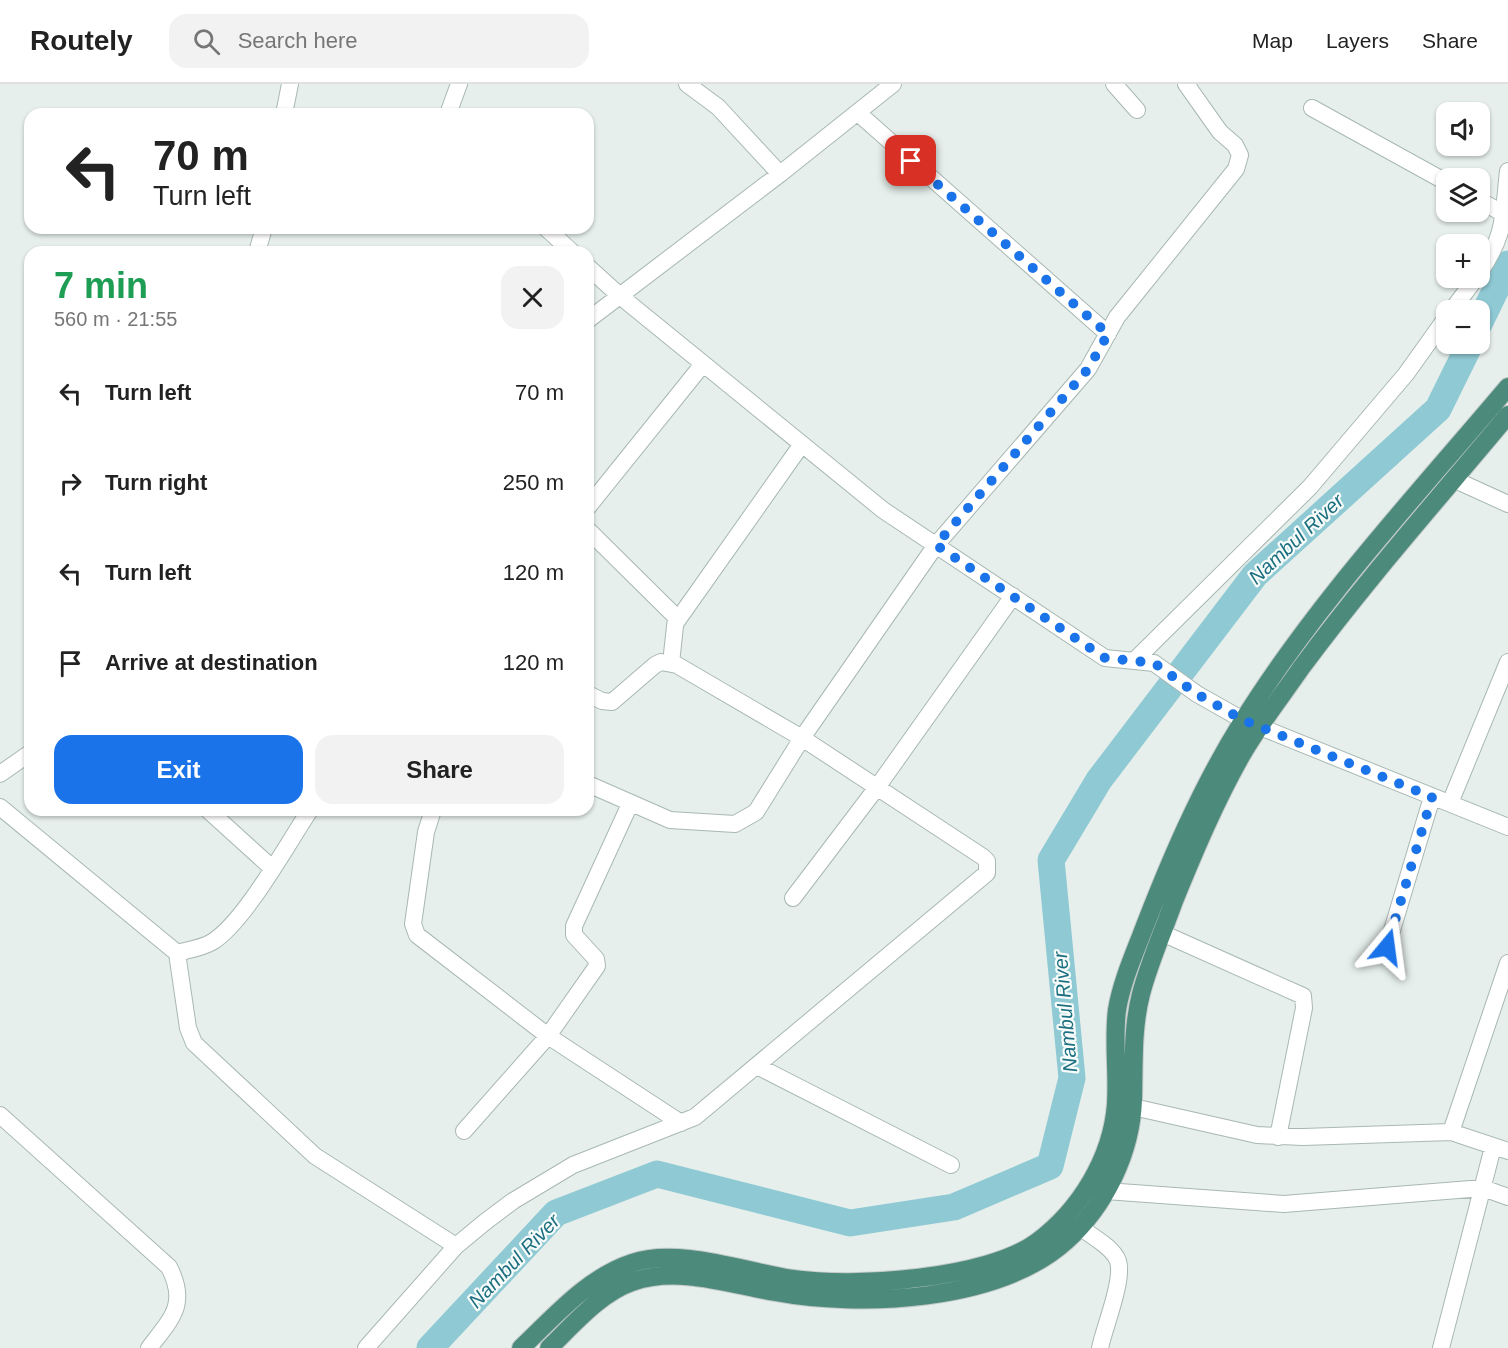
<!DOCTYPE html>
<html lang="en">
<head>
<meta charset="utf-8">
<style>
	body { margin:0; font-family:Arial,sans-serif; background:#f2f2f2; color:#222; height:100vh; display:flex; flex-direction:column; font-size:22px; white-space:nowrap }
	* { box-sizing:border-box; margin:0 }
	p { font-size:20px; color:#767676 }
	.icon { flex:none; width:33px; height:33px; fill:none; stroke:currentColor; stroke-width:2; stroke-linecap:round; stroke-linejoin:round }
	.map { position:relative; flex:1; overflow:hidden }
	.drawer { position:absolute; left:24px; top:162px; width:570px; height:570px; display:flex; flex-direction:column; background:#fff; border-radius:18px; box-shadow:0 2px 4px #0004 }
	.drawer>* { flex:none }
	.banner { position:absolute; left:24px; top:24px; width:570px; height:126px; border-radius:18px; box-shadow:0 2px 4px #0004; background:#fff; color:#222; overflow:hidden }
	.fabs { position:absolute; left:1436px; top:18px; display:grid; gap:12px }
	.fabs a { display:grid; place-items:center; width:54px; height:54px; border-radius:12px; background:#fff; box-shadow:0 2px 4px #0004; font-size:30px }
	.pin { position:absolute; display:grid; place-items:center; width:51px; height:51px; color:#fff; margin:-26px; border-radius:12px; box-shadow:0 3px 9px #0006 }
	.me { position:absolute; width:66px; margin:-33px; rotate:16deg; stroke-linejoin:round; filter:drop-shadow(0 0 4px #0008) }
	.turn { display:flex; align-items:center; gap:21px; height:126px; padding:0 30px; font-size:27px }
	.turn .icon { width:78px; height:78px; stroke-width:2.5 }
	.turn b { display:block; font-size:42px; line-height:51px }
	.round { display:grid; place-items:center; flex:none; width:63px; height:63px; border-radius:18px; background:#f2f2f2 }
	.overview { display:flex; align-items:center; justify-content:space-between; height:102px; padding:0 30px }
	h1 { font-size:36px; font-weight:700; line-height:45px; color:#1e9e55 }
	.cta { display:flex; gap:12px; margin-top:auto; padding:12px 30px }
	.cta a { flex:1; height:69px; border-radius:18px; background:#1a73e8; color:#fff; font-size:24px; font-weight:700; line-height:69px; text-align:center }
	.cta a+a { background:#f2f2f2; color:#222 }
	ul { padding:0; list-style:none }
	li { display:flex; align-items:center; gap:18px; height:90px; padding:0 30px }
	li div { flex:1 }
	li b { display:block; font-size:22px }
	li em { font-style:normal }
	header { display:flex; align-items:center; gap:36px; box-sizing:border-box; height:84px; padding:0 30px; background:#fff; border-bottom:2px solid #e0e0e0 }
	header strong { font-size:28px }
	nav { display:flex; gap:33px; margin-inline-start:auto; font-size:21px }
	.search { width:420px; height:54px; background:#f2f2f2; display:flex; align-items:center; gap:15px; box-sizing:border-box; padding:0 21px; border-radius:18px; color:#767676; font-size:22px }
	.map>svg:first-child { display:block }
</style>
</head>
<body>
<header>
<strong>Routely</strong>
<div class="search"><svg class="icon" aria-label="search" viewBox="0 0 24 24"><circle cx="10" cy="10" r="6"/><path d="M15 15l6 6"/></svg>Search here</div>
<nav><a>Map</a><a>Layers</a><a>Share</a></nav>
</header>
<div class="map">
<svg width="1508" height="1264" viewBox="0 0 1508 1264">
	<rect width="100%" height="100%" fill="#e6efeb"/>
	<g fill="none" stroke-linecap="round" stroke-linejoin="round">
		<path stroke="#8ec9d4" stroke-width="27" d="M1479 240 1508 180
			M430 1264 556 1129 657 1090 850 1139 954 1123 1050 1082 1072 994 1051 776 1099 696 1255 491 1438 325 1470 260"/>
		<defs>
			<path id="minor" d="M687 0 718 23 780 90
				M1114 0 1137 26
				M1312 24 1446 98
				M858 29 1108 250
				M284 30 290 0
				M448 30 459 0
				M1479 116 1504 130
				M546 144 572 168
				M257 168 264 144
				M588 183 620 212 883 426 1105 574 1154 579 1197 610 1243 636 1508 743
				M1479 189C1506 151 1503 131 1508 87
				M1452 226 1476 194
				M588 236 780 90 893 0
				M1453 395 1508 420
				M588 423 703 280
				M588 446 676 533 671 579
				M677 537 802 360
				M1135 576 1310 403 1406 290 1446 234
				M0 690 30 669
				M588 700 670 736 735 740 756 728 802 654 936 461 1088 285 1117 233 1236 85 1240 71 1235 61 1220 48 1186 0
				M1450 719 1508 578
				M0 723 177 869 188 944 194 959 315 1072 456 1162
				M208 726 272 784
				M433 726 426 748 413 840 417 851 548 952 681 1039
				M793 814 878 702 1013 512
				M1162 849 1303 912 1304 924 1278 1053
				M1387 863 1432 713
				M177 869C188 866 202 864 212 858 244 839 288 759 310 726
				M759 983 951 1081
				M1120 1020 1257 1051 1303 1053 1451 1048 1508 1067
				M0 1031 169 1183C188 1220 172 1234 149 1264
				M464 1047 548 952 597 882 596 875 574 851V842L630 720
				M1451 1048 1508 879
				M1106 1107 1284 1120 1483 1104 1508 1113
				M1080 1143C1091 1152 1113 1163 1118 1177 1124 1196 1104 1244 1100 1264
				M366 1264 456 1162 485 1138 513 1117 573 1081 695 1033 987 789V777L983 773 802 654 677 581 661 578 655 581 612 618 602 617 588 610
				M1441 1264 1493 1063"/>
			<path id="trunk" d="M521 1264C554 1233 587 1194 632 1179 678 1163 746 1188 793 1195 854 1204 987 1195 1037 1158 1080 1126 1112 1074 1116 1020 1118 988 1113 957 1117 926 1121 901 1132 875 1141 852 1169 779 1200 706 1241 640 1316 519 1416 412 1508 303
				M549 1264C573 1241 600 1209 632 1198 678 1182 729 1200 775 1208 860 1224 998 1218 1066 1157 1105 1122 1131 1069 1133 1016 1134 981 1132 945 1141 910 1149 879 1163 848 1174 817 1194 768 1215 718 1241 672 1258 642 1281 613 1301 584 1366 496 1438 415 1508 331"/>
		</defs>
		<use href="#minor" stroke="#a8b8b2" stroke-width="18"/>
		<use href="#trunk" stroke="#c2cac8" stroke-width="20"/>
		<use href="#minor" stroke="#fff" stroke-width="16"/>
		<use href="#trunk" stroke="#4c8a7c" stroke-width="18"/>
	</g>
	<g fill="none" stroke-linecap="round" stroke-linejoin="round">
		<path stroke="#1a73e8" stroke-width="10" stroke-dasharray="0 18" d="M911 77 1108 250 1088 285 936 461 1105 574 1154 579 1197 610 1243 636 1432 713 1387 863"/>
	</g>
	<g text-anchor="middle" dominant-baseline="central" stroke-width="4.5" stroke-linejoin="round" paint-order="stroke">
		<g font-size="20" font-style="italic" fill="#1c6f80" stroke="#f7fbf9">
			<text transform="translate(1296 455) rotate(-43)">Nambul River</text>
			<text transform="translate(1065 928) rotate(-95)">Nambul River</text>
			<text transform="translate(514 1177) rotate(-46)">Nambul River</text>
		</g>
	</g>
</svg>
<div class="fabs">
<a><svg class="icon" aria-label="sound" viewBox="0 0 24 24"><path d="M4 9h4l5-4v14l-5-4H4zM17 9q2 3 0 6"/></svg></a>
<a><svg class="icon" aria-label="layers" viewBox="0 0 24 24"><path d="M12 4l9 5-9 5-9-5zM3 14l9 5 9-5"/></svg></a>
<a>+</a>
<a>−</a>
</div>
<div class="pin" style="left:911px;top:77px;background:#d93025"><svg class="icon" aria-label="arrive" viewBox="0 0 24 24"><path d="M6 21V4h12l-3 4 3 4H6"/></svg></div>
<svg class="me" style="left:1387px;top:863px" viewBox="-20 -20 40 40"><path d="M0-17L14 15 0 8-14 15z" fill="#1a73e8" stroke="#fff" stroke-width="4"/></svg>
<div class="banner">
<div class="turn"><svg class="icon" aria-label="left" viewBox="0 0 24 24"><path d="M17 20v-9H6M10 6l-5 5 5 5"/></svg><div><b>70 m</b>Turn left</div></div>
</div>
<section class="drawer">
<div class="overview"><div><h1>7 min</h1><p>560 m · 21:55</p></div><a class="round"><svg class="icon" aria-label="close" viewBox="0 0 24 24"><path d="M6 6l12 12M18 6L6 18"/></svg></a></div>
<ul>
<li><svg class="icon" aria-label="left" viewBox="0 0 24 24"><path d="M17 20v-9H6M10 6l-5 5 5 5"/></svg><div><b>Turn left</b></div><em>70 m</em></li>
<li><svg class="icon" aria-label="right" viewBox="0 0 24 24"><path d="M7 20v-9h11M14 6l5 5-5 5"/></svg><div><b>Turn right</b></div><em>250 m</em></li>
<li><svg class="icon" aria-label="left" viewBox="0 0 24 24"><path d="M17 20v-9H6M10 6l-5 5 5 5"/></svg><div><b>Turn left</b></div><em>120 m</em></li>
<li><svg class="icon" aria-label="arrive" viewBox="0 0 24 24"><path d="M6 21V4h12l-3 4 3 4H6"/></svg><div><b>Arrive at destination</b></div><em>120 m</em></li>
</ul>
<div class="cta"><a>Exit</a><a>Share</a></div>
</section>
</div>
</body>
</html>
